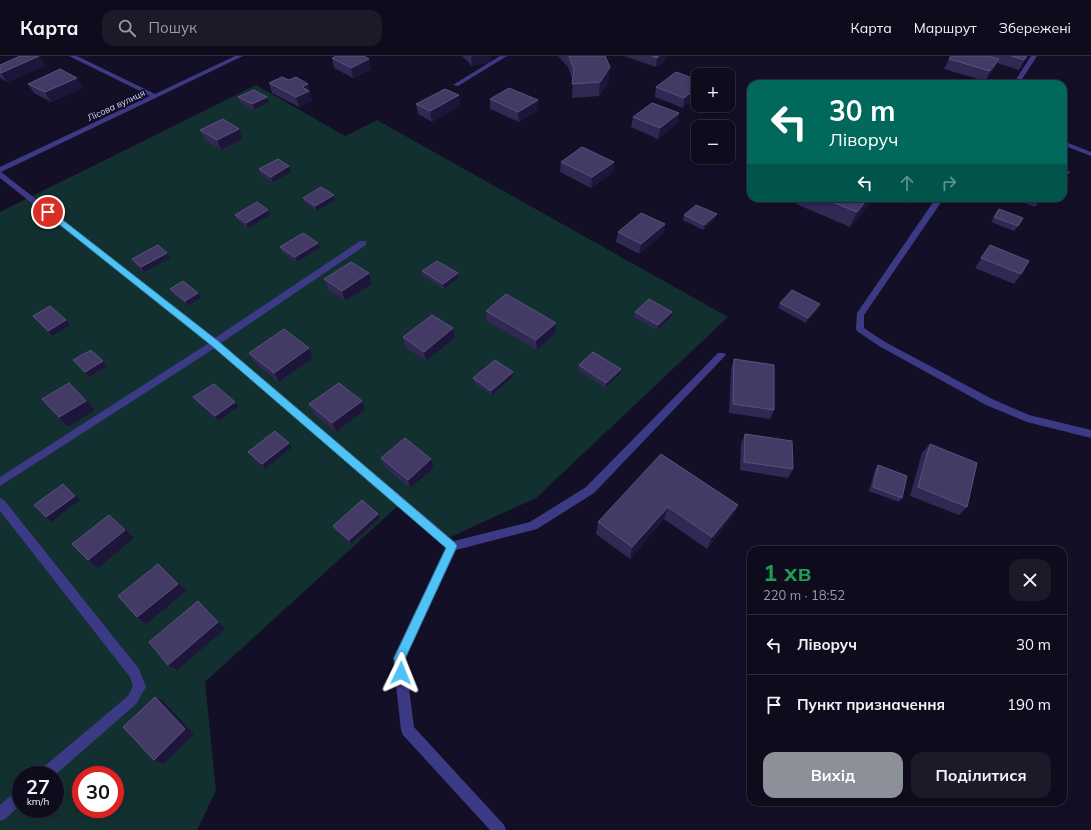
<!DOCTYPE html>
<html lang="uk">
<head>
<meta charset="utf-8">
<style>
	body { margin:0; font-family:Mulish,sans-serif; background:#1c1929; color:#f1f3f6; height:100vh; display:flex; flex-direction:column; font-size:15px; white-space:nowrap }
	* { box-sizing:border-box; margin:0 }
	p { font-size:13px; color:#9b9ba3 }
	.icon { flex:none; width:22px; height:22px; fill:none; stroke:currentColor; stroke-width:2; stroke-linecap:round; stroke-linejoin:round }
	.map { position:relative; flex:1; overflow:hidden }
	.side { position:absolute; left:747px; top:490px; width:320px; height:260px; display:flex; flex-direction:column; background:#0e0b1c; border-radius:12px; box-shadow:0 2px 6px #0003,0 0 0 1px #2e2b3b }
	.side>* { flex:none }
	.guide { position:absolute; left:747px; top:24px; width:320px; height:122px; border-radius:12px; box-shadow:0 2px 6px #0003,0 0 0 1px #2e2b3b; background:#00695c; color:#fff; overflow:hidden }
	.tools { position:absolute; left:691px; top:12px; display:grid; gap:8px }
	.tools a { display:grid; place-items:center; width:44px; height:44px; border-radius:8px; background:#0e0b1c; box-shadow:0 2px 6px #0003,0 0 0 1px #2e2b3b; font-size:20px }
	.speed { position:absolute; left:12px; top:710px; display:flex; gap:8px; font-size:20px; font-weight:700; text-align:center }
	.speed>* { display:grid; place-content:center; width:52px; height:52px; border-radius:50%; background:#0e0b1c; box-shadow:0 2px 6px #0003,0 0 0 1px #2e2b3b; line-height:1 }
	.speed small { font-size:10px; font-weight:400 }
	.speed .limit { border:6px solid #d22; background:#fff; color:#111 }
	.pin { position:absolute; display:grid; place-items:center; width:34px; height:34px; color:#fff; margin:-17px; border:2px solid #fff; border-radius:50%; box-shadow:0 1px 4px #0007 }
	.me { position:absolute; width:44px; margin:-22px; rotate:2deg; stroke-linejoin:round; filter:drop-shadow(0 0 3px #0008) }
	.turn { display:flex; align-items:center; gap:14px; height:84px; padding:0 16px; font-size:18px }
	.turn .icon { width:52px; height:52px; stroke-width:2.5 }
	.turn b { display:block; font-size:28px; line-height:34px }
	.lanes { display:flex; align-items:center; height:38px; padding:0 16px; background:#0003; justify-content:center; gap:20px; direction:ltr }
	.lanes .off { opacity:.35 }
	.round { display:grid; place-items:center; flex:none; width:42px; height:42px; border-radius:12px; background:#1c1929 }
	.headline { display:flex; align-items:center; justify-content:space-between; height:68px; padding:0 16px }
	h1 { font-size:24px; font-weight:700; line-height:30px; color:#1e9e55 }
	.primary-button { display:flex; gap:8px; margin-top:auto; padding:8px 16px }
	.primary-button a { flex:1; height:46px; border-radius:12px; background:#8c9099; color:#fff; font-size:16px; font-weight:700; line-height:46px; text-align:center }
	.primary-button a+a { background:#1c1929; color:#f1f3f6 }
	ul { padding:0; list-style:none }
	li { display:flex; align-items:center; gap:12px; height:60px; padding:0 16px; border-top:1px solid #2e2b3b }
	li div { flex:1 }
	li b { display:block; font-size:15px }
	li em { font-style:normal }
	header { display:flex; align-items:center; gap:24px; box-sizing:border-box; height:56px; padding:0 20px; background:#0e0b1c; border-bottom:1px solid #2e2b3b }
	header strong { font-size:19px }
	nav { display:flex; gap:22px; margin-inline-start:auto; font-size:14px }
	.search { width:280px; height:36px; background:#1c1929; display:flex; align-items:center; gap:10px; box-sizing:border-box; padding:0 14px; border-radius:12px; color:#9b9ba3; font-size:15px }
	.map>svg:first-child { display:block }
</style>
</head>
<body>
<header>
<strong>Карта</strong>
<div class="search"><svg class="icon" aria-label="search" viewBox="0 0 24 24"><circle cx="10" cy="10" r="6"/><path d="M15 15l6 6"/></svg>Пошук</div>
<nav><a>Карта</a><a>Маршрут</a><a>Збережені</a></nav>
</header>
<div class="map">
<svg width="1091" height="774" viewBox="0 0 1091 774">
	<rect width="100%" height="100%" fill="#130f26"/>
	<path fill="#12302f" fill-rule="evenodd" d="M256 29 345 80 377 64 728 261 536 442 444 484 401 447 205 626 216 735 197 774H0V156ZM21 719H55V753H21ZM81 719H115V753H81Z"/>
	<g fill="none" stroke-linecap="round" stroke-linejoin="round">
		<path fill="#3d3a85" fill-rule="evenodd" d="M69 0H77L155 38 235 0H243L1 116 215 282 360 185H366V189L221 287 454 485 530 466 586 431 718 297H724L726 299 724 301 594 437 537 473 456 494 405 602 414 671 504 769 506 774H490L403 679 401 674 393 602 446 491 215 292 0 430V421L209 287 0 122V111L150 40Z
			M500 0H507L458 30 453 29Z
			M1031 0H1037L1019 28H1013Z
			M1063 85 1091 96V100L1063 89Z
			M936 142H944L864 259V272L885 286 992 343 1029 359 1091 374V382L1027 366 986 349 879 290 857 275 856 273 857 257Z
			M0 442 4 444 139 613 146 631 136 648 55 719H38L40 714 128 640 133 630 130 621 0 455Z
			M21 733V749L5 763 0 765V749L16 735Z"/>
	</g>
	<path fill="#312854" d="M39 0 45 10 7 26 0 22V9Z
		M462 0H490L491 6 472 10Z
		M558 0H605L609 26 599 40 572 42 573 25 568 11Z
		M624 0H666V4L656 11Z
		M951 0H1027L1019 14 997 7 994 13 985 25 944 13 949 3Z
		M332 2 371 13 353 22 334 12Z
		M289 24 311 38 310 39 312 45 299 51 272 37 269 27Z
		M698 24 683 52 655 41 656 31Z
		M28 28 83 32 51 46 34 37Z
		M459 39 460 49 432 66 418 58 416 48Z
		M238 41H267L269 46 254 54 240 46Z
		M490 43 538 44V54L519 66 490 53Z
		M679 57 677 67 658 83 631 71 633 61Z
		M239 73 243 83 221 94 205 84 200 74Z
		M561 106H614L613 116 591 132 560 116Z
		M259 113 291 116 273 126 261 119Z
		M303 142 335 144 317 155 305 147Z
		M798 142H872L871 146 850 171 796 148Z
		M896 142H914L910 148Z
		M1011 142H1041L1035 151Z
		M1047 142H1053L1052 144Z
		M999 153 1018 170 1014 175 991 166Z
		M268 154 270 159 248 172 237 164 235 159Z
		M684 159 715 163 703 174 683 164Z
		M665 168 663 178 639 198 616 186 618 176Z
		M990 189 1021 218 1014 228 975 212Z
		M280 191 320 192 297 206 282 196Z
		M170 202 144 216 135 209 132 203Z
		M422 215 458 222 444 233 423 220Z
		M369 217 372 228 345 245 328 233 324 223Z
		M170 233 198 237 201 242 188 250 173 238Z
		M780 247 818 253 806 267 778 252Z
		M486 255 556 267V276L537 294 487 265Z
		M635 256 671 261 657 274 634 261Z
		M33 260 70 269 52 280Z
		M453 272 455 282 426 305 405 291 403 281Z
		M309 292 313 302 279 326 254 306 249 297Z
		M734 303 774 354 770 363 729 357 731 313Z
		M73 304 107 310 89 321Z
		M579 309 621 313 620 318 606 332 578 314Z
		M513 316V321L492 339 474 327 473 322Z
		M193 341 238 351 218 365 197 346Z
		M309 348 365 354 336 376 314 358Z
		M745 378 793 413 788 422 740 414 741 387Z
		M930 388 967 451 959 459 910 440 922 397Z
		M291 392 265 413 251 400 248 396Z
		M661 398 738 449 732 461 707 493 664 463 630 503 596 478 598 466Z
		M381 402 434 412 410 432 384 411Z
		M878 409 902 442 899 446 869 435 875 414Z
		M378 458 380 462 351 488 335 474 333 470Z"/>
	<path fill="#1d163a" d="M39 0 45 10 7 26 1 17Z
		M474 0H490L491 6 472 10 471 1Z
		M659 0H666V4L656 11 657 2Z
		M369 3 371 13 353 22 351 12Z
		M999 3 994 13 985 25 990 15Z
		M610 11 609 26 599 40 600 26Z
		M77 22 83 32 51 46 45 36Z
		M308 28 311 38 310 39 312 45 299 51 296 41 302 31Z
		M698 31V39L683 52 684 42Z
		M459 39 460 49 432 66 430 55Z
		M267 41 269 46 254 54 252 48Z
		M538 44V54L519 66 518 56Z
		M679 57 677 67 658 83 660 72Z
		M239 73 243 83 221 94 217 84Z
		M614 106 613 116 591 132 592 121Z
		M289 110 291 116 273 126 271 121Z
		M334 139 335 144 317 155 315 150Z
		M868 142H872L871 146 850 171 857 156Z
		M268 154 270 159 248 172 246 167Z
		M717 158 715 163 703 174 704 169Z
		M665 168 663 178 639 198 641 188Z
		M318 187 320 192 297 206 295 201Z
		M167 197 170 202 144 216 141 211Z
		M369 217 372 228 345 245 342 235Z
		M458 217V222L444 233 443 228Z
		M198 237 201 242 188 250 185 245Z
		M820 248 818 253 806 267 808 262Z
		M672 256 671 261 657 274 658 269Z
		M66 264 70 269 52 280 48 275Z
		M556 267V276L537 294 536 284Z
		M453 272 455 282 426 305 424 296Z
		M309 292 313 302 279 326 274 317Z
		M103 305 107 310 89 321 85 316Z
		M621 313 620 318 606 332V327Z
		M513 316V321L492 339 491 335Z
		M86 345 95 354 68 371 59 361Z
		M362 345 365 354 336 376 332 367Z
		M235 346 238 351 218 365 215 360Z
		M289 387 291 392 265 413 262 408Z
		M431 403 434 412 410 432 408 424Z
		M63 428 80 444 51 466 46 461Z
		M738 449 732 461 707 493 712 481Z
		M668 451 664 463 630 503 632 491Z
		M378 458 380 462 351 488 349 484Z
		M109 459 134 482 98 512 88 504Z
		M158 508 166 515 186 535 146 568 137 561Z
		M198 545 206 552 225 573 177 614 168 609Z
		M155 641 164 646 194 678 164 708 154 704Z"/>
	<path fill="#433a66" stroke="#5a527e" d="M20 0H39L1 17 0 16V9Z
		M337 0H364L369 3 351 12 332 2Z
		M569 0H605L610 11 600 26 572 28 574 14Z
		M652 0H659L657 2Z
		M951 0H988L999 3 990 15 949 3Z
		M1011 0H1027L1024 4Z
		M60 13 77 22 45 36 28 28Z
		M676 16 698 24V31L684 42 656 31Z
		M282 21 289 24 296 21 308 28 302 31 309 35 296 41 269 27Z
		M509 32 538 44 518 56 490 43Z
		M445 33 459 39 430 55 416 48Z
		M254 34 267 41 252 48 238 41Z
		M652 47 679 57 660 72 633 61Z
		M223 63 239 73 217 84 200 74Z
		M582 91 614 106 592 121 561 106Z
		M278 103 289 110 271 121 259 113Z
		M1063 114 1069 116 1063 126Z
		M321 131 334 139 315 150 303 142Z
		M822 142H868L857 156Z
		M257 146 268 154 246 167 235 159Z
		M696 149 717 158 704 169 684 159Z
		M999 153 1023 162 1018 170 994 161Z
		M641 157 665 168 641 188 618 176Z
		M303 177 318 187 295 201 280 191Z
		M158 189 167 197 141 211 132 203Z
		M990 189 1029 205 1021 218 981 202Z
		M437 205 458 217 443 228 422 215Z
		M351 206 369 217 342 235 324 223Z
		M183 225 198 237 185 245 170 233Z
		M792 234 820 248 808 262 780 247Z
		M506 238 556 267 536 284 486 255Z
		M649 243 672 256 658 269 635 256Z
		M50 250 66 264 48 275 33 260Z
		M432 259 453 272 424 296 403 281Z
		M284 273 309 292 274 317 249 297Z
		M91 294 103 305 85 316 73 304Z
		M593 296 621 313 606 327 579 309Z
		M734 303 774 309V354L733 348Z
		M495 304 513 316 491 335 473 322Z
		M69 327 86 345 59 361 42 343Z
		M339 327 362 345 332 367 309 348Z
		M214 328 235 346 215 360 193 341Z
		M275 375 289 387 262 408 248 396Z
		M745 378 792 385 793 413 744 406Z
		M405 382 431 403 408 424 381 402Z
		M930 388 977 407 967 451 918 431Z
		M661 398 738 449 712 481 668 451 632 491 598 466Z
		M878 409 907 420 902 442 873 431Z
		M63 428 75 440 46 461 34 449Z
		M362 444 378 458 349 484 333 470Z
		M109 459 125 474 88 504 72 488Z
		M158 508 178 528 137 561 118 540Z
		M198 545 218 566 168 609 149 586Z
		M155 641 185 673 154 704 123 671Z"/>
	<path fill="#4fc3f7" stroke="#337fa1" d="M45 154H50L218 285 455 487 457 490 405 603 407 617 405 621 401 622 397 621 394 602 446 492 212 290 45 157Z"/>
	<g text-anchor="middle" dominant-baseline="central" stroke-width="4" stroke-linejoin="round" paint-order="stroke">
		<g font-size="9" fill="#d9d4ff" stroke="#130f26">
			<text transform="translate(116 49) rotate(-25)">Лісова вулиця</text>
		</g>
	</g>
</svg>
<div class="tools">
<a>+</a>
<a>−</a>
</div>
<div class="speed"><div>27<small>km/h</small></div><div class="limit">30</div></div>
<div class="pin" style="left:48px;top:156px;background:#d93025"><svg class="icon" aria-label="arrive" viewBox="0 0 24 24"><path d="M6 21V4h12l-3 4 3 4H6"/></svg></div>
<svg class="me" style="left:401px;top:617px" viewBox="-20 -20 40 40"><path d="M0-17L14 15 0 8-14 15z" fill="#4fc3f7" stroke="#fff" stroke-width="4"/></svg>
<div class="guide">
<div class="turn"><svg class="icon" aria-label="left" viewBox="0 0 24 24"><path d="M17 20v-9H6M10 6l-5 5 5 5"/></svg><div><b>30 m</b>Ліворуч</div></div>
<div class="lanes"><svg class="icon" aria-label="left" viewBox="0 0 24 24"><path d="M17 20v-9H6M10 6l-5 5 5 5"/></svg><svg class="icon off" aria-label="ahead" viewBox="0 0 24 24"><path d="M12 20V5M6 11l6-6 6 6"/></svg><svg class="icon off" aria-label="right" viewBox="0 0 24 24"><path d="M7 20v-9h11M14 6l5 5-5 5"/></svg></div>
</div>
<section class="side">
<div class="headline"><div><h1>1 хв</h1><p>220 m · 18:52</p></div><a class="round"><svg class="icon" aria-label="close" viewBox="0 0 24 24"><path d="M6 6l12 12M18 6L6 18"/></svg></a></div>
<ul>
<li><svg class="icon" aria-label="left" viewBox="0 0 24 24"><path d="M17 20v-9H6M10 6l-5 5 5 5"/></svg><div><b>Ліворуч</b></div><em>30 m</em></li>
<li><svg class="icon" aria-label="arrive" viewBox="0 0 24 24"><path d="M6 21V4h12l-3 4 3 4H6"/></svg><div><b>Пункт призначення</b></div><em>190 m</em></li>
</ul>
<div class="primary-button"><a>Вихід</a><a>Поділитися</a></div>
</section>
</div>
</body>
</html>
